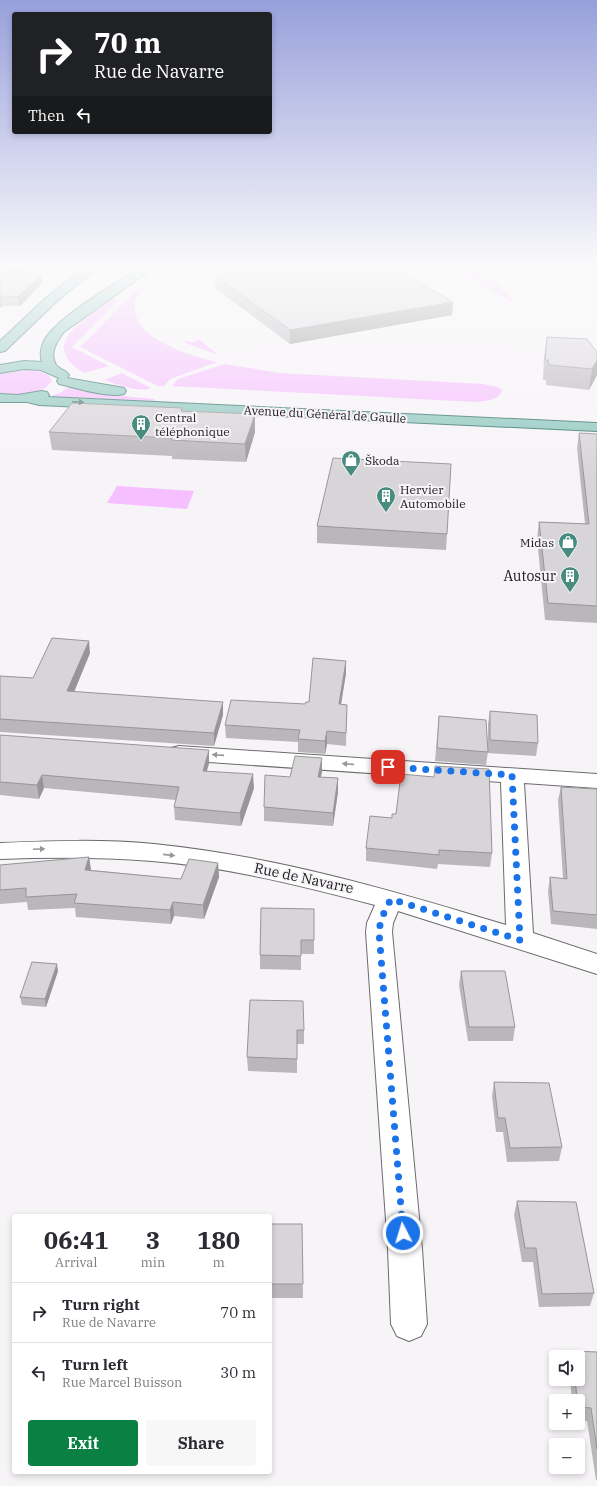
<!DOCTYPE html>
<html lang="en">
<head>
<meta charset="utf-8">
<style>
	body { margin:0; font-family:"IBM Plex Serif",serif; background:#f7f7f7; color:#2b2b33; height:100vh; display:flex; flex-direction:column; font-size:15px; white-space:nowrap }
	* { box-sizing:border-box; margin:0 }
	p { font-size:13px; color:#7c7c81 }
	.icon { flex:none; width:22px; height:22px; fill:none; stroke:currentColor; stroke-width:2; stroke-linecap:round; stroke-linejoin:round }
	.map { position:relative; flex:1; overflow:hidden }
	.side { position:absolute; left:12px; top:1214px; width:260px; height:260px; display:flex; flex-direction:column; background:#fff; border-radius:4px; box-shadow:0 2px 6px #0003 }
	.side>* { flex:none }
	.guide { position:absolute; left:12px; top:12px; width:260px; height:122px; border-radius:4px; box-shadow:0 2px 6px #0003; background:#202124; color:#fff; overflow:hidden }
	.fabs { position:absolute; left:549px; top:1350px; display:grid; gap:8px }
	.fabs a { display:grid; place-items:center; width:36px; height:36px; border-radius:4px; background:#fff; box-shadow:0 2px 6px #0003; font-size:20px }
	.pin { position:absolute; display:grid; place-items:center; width:34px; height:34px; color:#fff; margin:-17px; border-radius:8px; box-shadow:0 2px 6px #0006 }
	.me { position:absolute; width:44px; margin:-22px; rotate:355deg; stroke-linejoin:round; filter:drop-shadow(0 0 3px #0008) }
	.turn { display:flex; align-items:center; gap:14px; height:84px; padding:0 16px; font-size:18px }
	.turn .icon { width:52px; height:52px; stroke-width:2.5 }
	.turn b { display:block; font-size:28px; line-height:34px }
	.then { display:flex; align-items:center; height:38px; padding:0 16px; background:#0003; gap:8px; font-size:15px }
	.eta { display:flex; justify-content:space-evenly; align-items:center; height:68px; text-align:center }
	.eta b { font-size:24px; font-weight:700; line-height:28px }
	.action { display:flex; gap:8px; margin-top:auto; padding:8px 16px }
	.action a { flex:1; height:46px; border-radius:4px; background:#0b8043; color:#fff; font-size:16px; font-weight:700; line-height:46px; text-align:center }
	.action a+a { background:#f7f7f7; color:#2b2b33 }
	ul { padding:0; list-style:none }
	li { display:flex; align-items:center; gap:12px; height:60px; padding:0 16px; border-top:1px solid #e1e1e2 }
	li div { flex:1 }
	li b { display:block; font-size:15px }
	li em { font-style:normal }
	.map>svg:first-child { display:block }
</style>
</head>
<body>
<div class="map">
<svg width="597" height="1486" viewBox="0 0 597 1486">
	<rect width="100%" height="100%" fill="#f7f4f7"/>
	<path fill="#f6bfff" d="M448 267C454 267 461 267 467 267 483 270 507 288 514 303Z
		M552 267H597V272L583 274Z
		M145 287C141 292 136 297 135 303 129 338 192 356 217 362L170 379 164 386H158L80 347 131 295Z
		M113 299 119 300 72 347 109 366 84 373C36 344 86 319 113 299Z
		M199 339 218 355 183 342 189 341 192 343Z
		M225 364 280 373 483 384 498 387 502 390C499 401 484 401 475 402L172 386 178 379Z
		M28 370C37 371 48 371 52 380 44 396 15 396 0 393V374Z
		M122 373 151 388C138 393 117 384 104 380Z
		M69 386 103 394 154 399 155 401 48 397 62 392Z
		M117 486 194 491 187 509 107 503Z"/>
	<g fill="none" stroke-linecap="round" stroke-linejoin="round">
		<defs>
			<path id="minor" d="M179 746 597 774V788L524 783 533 933 597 954V974L398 911 393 923 392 932 422 1249 427 1324 421 1336 409 1341 397 1336 391 1324 388 1249 366 932 367 923 375 905C302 886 228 867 152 861 101 857 51 857 0 859V843C51 841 103 839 154 844 275 856 391 890 506 925L501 782 179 760 171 758 168 753 171 748Z"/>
			<path id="major" d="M85 267H98L56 302 5 351 0 352V341L48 296Z
				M141 267H155L64 332C57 341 49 353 56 365 59 369 66 370 69 375L67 378 124 388 126 391 124 394C107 398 77 388 59 384L57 381 59 378 41 370 24 369 0 373V365L24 361 42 362C39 354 41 347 45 339 59 316 118 282 141 267Z
				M42 391 47 392 49 395 48 397 597 423V431L39 405 27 402H0V394L18 395Z"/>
		</defs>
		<use href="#minor" stroke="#6d6a6e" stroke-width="2"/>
		<use href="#major" stroke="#36736a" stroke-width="2"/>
		<use href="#minor" fill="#fff" fill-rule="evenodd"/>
		<use href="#major" fill="#8fc8bf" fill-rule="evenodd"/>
	</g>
	<path fill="#bab7bb" d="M0 267H33L22 274H41L42 283 20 306H2L0 308Z
		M215 276 453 302 452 315 290 344 215 288Z
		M547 337 587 339 597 375 589 390 546 385V380H543L544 357Z
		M182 408V411L255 414V432L246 462 172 459V456L52 450 49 432Z
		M579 433 597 434V623L545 620 537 538 539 522 585 524 577 448Z
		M317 526 447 534 446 550 317 543Z
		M90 653 74 692 223 715 214 746 0 732V676L33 678Z
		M346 673 341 704 347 705 346 746 327 744 325 754 298 752V742L226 738 225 725 305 704 309 702Z
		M490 711 538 743 536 756 488 753V752L486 765 435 761 439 716 488 750V724Z
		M0 735 209 763 207 771 254 788 241 826 175 820 174 807 176 800 44 788 39 799 0 795Z
		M322 771 321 777 338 778V792L333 826 264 821V807L290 777Z
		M561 787 597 789V929L551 924 548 891 550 877 563 879 558 800Z
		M396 814 492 853 490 867 438 864 437 869 366 861V848L392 818Z
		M89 857 91 870 181 879 218 863 219 877 204 919 174 916 171 924 76 917 75 908 28 910 27 902 0 904V865Z
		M314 909V954H301V970L260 969V955Z
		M58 971 46 1007 22 1005 20 997Z
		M461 971 515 1027 513 1041H468L459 985Z
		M250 1000 304 1030V1044H297V1073L248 1071 247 1057Z
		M494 1082 562 1147 559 1161 507 1162 503 1132H496L492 1096Z
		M517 1201 594 1293 590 1306 539 1307 533 1262H522L514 1215Z
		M270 1224H302L303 1298H270Z
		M572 1351 597 1352V1480H596L587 1421 578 1420V1401H572L570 1379H578V1357H570Z"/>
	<path fill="#979598" d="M17 267H33L6 283 5 274Z
		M41 274 42 283 20 306 18 297Z
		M1 296 2 306 0 308V297Z
		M453 302 452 315 290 344V330Z
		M597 360V375L589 390 592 369Z
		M255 414V432L246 462 245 444Z
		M89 641 90 653 69 704 67 691Z
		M346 661V673L339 717V704Z
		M223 702V715L214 746V733Z
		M327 731V744L325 754V741Z
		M209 750V763L203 784V771Z
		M322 758V771L318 790V777Z
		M253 774 254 788 241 826 240 813Z
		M42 775 44 788 39 799 37 785Z
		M338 778V792L333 826V813Z
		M89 857 91 871 85 870Z
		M218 863 219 877 204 919 203 905Z
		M173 902 174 916 171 924 170 910Z
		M57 964 58 971 46 1007 45 999Z"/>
	<path fill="#d8d5d9" stroke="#979598" d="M0 267H17L5 274H41L18 297 1 296 0 297Z
		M268 267H392L453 302 290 330 215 276Z
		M547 337 587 339 597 352V360L592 369 549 365 548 360H545Z
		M72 403 182 408 181 411 255 414 245 444 171 440 172 438 49 432Z
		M579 433 597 434V606L548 603 539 522 589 524Z
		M333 458 451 464 447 534 317 526Z
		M52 638 89 641 67 691 223 702 214 733 0 719V676L33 678Z
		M313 658 346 661 339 704 347 705 346 733 327 731 325 741 298 739 300 730 225 725 231 700 305 704 306 702H309Z
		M490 711 537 715 538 743 490 740Z
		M439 716 486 720 488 752 437 748Z
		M0 735 209 750 203 771 253 774 240 813 174 807 179 787 42 775 37 785 0 782Z
		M295 756 322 758 318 777 338 778 333 813 264 807 265 775 290 777Z
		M435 766 489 769 492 853 439 850V855L366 848 370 816 392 818V814H396L401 774 434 777Z
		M561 787 597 789V915L553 911 550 877 567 879Z
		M89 857 85 870 181 879 189 859 218 863 203 905 173 902 170 910 74 903 77 894 26 897V888L0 890V865Z
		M261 908 314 909V940H301V956L260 955Z
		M32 962 57 964 45 999 20 997Z
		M461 971H505L515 1027H469Z
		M250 1000 303 1001 304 1030H297V1059L247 1057Z
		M494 1082 549 1083 562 1147 510 1148 505 1118H498Z
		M517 1201 576 1202 594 1293 542 1294 536 1248H525Z
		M270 1224H302L303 1284H270Z
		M572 1351 597 1352V1449L591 1408 578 1407 575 1379H578V1357H573Z"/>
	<defs><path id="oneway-solid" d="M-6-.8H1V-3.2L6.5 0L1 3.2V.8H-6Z"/></defs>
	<use fill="#54706d" href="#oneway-solid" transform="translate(78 402) rotate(2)"/>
	<g fill="#989898">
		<use href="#oneway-solid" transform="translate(218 755) rotate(-176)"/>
		<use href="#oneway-solid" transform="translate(348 764) rotate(-176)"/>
		<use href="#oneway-solid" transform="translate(39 849) rotate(-2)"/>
		<use href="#oneway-solid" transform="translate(169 855) rotate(6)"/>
	</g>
	<linearGradient id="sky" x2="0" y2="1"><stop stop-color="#97a0db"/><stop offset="0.56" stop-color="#fbfafb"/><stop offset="1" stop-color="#fbfafb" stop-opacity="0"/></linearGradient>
	<rect width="597" height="476" fill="url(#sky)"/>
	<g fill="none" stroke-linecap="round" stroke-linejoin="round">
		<path stroke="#1a73e8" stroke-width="7" stroke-dasharray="0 12.6" d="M388 767 512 775 520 940 391 899C385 910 380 920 379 932L403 1233"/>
	</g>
	<defs>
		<symbol id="building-pin" viewBox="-11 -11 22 30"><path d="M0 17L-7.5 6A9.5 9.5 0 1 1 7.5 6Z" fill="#488c80" stroke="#f7f4f7"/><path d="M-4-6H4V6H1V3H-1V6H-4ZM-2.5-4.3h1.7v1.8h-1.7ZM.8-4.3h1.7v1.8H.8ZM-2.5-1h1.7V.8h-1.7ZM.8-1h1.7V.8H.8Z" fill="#fff"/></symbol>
		<symbol id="shop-pin" viewBox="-11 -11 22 30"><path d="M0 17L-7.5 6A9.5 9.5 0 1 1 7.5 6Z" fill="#488c80" stroke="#f7f4f7"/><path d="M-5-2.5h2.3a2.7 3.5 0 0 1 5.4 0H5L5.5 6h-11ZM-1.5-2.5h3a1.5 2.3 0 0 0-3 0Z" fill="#fff"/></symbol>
	</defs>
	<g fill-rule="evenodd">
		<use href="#building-pin" x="130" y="413" width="22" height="30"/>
		<use href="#shop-pin" x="340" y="449" width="22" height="30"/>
		<use href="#building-pin" x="375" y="485" width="22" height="30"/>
		<use href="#shop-pin" x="557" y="531" width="22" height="30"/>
		<use href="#building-pin" x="559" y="565" width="22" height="30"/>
	</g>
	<g text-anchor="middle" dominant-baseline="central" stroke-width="4" stroke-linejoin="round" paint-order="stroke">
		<g font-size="12" fill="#1a191b" stroke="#f7f4f7">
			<text transform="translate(325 414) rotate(3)">Avenue du Général de Gaulle</text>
		</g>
		<g font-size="12" fill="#1a191b" stroke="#f7f4f7" text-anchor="start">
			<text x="155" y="417">Central<tspan x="155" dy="14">téléphonique</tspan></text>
			<text x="365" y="460">Škoda</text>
			<text x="400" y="489">Hervier<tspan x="400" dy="14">Automobile</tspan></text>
			<text x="554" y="542" text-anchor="end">Midas</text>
		</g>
		<g font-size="14" fill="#1a191b" stroke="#f7f4f7" text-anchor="end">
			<text x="556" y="576">Autosur</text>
		</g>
		<g font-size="14" fill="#1a191b" stroke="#f7f4f7">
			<text transform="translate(304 878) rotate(12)">Rue de Navarre</text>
		</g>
	</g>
</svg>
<div class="fabs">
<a><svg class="icon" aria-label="sound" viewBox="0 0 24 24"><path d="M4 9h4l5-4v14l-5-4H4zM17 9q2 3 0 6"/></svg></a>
<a>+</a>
<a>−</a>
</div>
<div class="pin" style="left:388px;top:767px;background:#d93025"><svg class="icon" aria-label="arrive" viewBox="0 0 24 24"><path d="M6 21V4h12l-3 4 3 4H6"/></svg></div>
<svg class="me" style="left:403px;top:1233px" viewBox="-20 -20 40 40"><circle r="17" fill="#1a73e8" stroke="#fff" stroke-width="3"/><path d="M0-11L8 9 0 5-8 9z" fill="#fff"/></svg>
<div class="guide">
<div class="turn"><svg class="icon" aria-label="right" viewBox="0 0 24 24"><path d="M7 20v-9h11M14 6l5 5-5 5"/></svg><div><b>70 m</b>Rue de Navarre</div></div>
<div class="then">Then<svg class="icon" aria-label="left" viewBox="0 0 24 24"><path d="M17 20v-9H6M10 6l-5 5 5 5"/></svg></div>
</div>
<section class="side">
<div class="eta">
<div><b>06:41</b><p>Arrival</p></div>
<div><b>3</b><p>min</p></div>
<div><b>180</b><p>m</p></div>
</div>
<ul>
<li><svg class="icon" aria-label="right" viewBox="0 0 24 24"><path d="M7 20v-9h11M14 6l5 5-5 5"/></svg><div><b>Turn right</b><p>Rue de Navarre</p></div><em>70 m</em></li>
<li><svg class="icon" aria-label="left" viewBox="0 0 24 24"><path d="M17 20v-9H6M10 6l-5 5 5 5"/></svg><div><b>Turn left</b><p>Rue Marcel Buisson</p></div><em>30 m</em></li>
</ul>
<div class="action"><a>Exit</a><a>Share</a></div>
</section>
</div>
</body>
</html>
